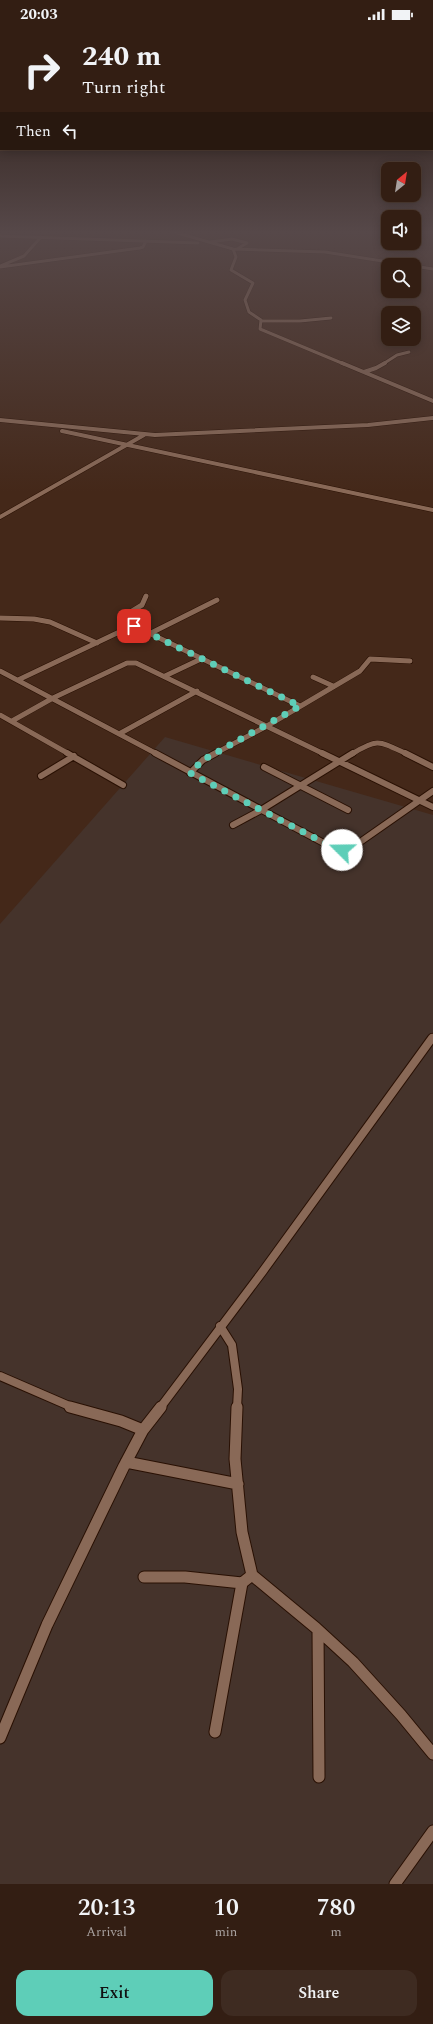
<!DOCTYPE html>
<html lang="en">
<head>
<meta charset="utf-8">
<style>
	body { margin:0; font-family:Spectral,serif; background:#3e2b21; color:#f1f3f6; height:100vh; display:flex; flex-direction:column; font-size:15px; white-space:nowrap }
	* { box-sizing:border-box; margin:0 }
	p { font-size:13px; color:#a9a2a0 }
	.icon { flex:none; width:22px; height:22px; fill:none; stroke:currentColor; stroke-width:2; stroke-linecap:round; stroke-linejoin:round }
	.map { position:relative; height:1856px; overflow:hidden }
	.sheet { display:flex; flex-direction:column; background:#331e13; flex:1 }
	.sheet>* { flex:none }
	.top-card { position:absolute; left:0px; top:0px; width:433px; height:122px; box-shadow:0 2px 10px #0003,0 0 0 1px #4e3c33; background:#331e13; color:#f1f3f6; overflow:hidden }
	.needle { width:26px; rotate:30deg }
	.buttons { position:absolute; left:381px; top:134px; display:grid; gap:8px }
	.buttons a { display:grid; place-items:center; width:40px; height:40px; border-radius:8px; background:#331e13; box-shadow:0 2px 10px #0003,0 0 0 1px #4e3c33; font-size:20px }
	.pin { position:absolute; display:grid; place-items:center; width:34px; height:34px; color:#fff; margin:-17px; border-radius:8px; box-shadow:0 2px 6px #0006 }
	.me { position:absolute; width:44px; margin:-22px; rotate:292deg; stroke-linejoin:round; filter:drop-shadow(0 0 3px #0008) }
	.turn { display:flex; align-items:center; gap:14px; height:84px; padding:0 16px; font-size:18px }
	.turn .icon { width:52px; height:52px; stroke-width:2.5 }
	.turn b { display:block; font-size:28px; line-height:34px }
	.then { display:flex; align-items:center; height:38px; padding:0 16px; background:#0003; gap:8px; font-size:15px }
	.eta { display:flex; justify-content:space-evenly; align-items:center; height:68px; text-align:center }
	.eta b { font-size:24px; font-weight:600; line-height:28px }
	.cta { display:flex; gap:8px; margin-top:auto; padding:8px 16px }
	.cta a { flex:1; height:46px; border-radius:12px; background:#5eceb8; color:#111; font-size:16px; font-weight:600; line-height:46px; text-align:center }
	.cta a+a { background:#3e2b21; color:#f1f3f6 }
	.status { display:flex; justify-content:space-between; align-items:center; height:28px; padding:0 20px; background:#331e13; direction:ltr }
	.status svg { height:11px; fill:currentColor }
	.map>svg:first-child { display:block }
</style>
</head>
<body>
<div class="status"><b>20:03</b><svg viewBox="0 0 49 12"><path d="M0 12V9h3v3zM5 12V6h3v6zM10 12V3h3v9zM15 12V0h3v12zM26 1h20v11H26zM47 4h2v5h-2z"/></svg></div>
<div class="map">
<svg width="433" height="1856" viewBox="0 0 433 1856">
	<rect width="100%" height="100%" fill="#442819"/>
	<path fill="#45332b" d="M165 709 433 787V1856H0V896Z"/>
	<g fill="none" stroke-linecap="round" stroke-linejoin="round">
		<defs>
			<path id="minor-far5" d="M174 204 233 221 325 224 433 241
				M0 208 198 215
				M210 214 232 211 247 215 237 221
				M233 221 236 229 231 242 253 255 245 272 249 284 261 292 260 301 344 336
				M0 238 24 228 41 209
				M0 239 140 220 143 219 146 213
				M261 293H300L331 290
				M383 336 397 327 409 324"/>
			<path id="minor-far4" d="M342 335 433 373
				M364 344 376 340 385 335
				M0 392 155 407 368 397 433 390
				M62 403 433 482
				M0 489 144 407"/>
			<path id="minor-far3" d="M146 568 142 577 124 588V593L300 678
				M0 590 34 591 50 594 97 615
				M151 605 217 572
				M0 643 157 726
				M165 648 203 630
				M313 649 333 658
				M18 652 134 597
				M0 687 69 726
				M12 693 53 670 127 635H136L324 726
				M119 706 197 663
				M214 726 267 698 360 643 370 631 410 633
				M352 726C378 710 379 713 407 726"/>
			<path id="minor-far2" d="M67 725 123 757
				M155 725 335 821 353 819 433 763
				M322 725 433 779
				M405 725 433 739
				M264 739 348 782
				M190 745 203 732 216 725
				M41 748 74 728
				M233 797 261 782 353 725
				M431 1011 433 1009"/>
			<path id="minor-far1" d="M220 1298 232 1317 238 1361 237 1380
				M0 1348 74 1380
				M160 1380 263 1243 432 1010"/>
			<path id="minor" d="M70 1379 121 1393 143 1402
				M237 1379 235 1431 242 1504 252 1547 316 1600 353 1634 401 1687 433 1726
				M126 1434 238 1456
				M144 1549H185L242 1555 252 1547
				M318 1602 319 1749
				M215 1704 242 1555
				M0 1710 47 1597 124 1438 143 1402 161 1379
				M395 1856 433 1803"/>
		</defs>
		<use href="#minor-far5" stroke="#291003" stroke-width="4"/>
		<use href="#minor-far4" stroke="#291003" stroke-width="5"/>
		<use href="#minor-far3" stroke="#291003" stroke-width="6"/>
		<use href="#minor-far2" stroke="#291003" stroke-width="8"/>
		<use href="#minor-far1" stroke="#291003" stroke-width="10"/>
		<use href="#minor" stroke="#291003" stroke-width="13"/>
		<use href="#minor-far5" stroke="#896957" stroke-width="3"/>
		<use href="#minor-far4" stroke="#896957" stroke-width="4"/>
		<use href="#minor-far3" stroke="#896957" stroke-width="5"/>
		<use href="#minor-far2" stroke="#896957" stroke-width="6"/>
		<use href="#minor-far1" stroke="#896957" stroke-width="8"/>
		<use href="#minor" stroke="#896957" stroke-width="11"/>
	</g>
	<linearGradient id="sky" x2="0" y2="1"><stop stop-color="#25160e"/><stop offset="0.44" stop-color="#564849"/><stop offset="1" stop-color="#564849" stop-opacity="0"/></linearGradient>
	<rect width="433" height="464" fill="url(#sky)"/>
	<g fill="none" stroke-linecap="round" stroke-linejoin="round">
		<path stroke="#5eceb8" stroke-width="7" stroke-dasharray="0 12.6" d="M134 598 300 678 203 732 190 745 336 821 342 822"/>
	</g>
</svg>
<div class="buttons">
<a><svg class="needle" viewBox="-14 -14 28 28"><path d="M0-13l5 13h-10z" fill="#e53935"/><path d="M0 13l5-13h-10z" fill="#a9a2a0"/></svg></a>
<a><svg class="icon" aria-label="sound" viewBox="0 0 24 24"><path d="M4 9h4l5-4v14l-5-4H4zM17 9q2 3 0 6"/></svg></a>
<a><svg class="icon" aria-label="search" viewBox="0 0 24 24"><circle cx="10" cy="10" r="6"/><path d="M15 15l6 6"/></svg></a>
<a><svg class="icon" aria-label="layers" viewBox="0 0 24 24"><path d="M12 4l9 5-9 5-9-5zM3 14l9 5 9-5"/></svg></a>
</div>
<div class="pin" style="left:134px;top:598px;background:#d93025"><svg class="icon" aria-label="arrive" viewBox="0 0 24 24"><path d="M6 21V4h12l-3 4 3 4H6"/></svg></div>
<svg class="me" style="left:342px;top:822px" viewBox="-20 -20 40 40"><circle r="19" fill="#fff"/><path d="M0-13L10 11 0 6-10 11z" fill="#5eceb8"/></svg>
<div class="top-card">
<div class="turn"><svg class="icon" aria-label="right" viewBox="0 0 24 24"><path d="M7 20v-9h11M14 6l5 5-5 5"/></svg><div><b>240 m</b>Turn right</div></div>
<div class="then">Then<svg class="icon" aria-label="left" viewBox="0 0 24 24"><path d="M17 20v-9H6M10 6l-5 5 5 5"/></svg></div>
</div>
</div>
<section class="sheet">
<div class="eta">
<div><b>20:13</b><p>Arrival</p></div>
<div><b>10</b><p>min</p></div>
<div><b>780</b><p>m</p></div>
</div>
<div class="cta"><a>Exit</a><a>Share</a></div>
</section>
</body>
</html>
